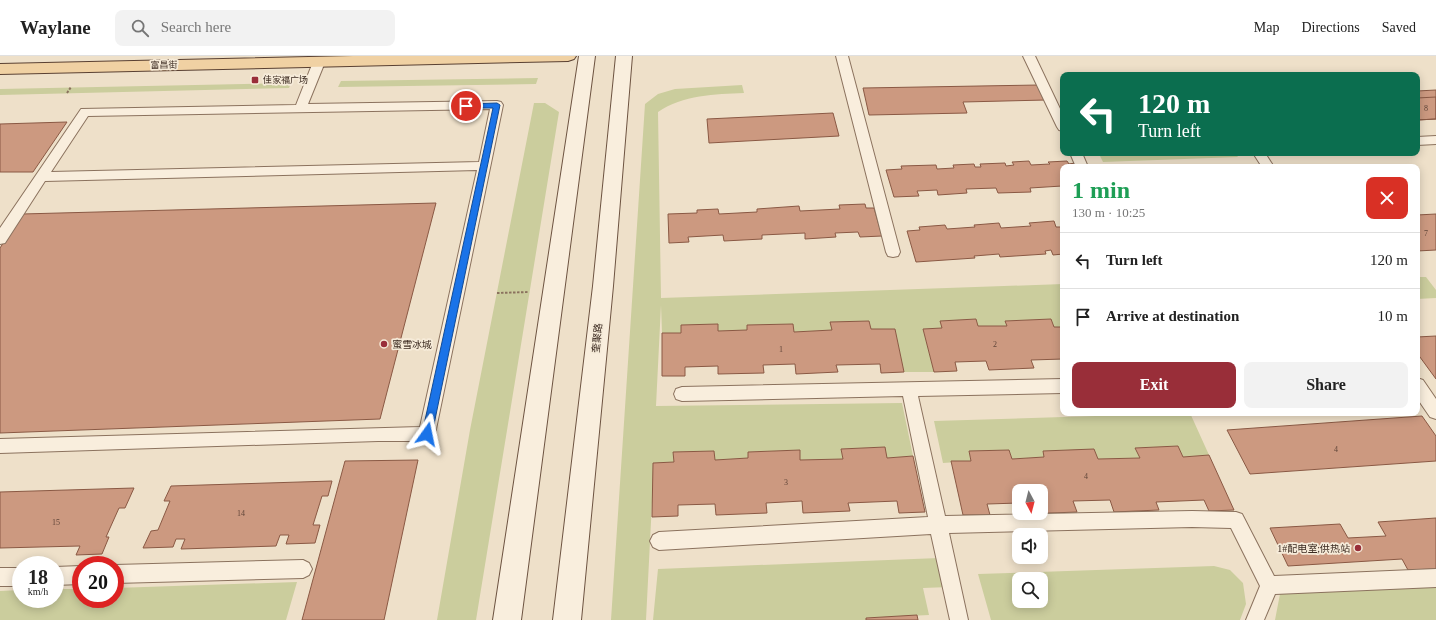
<!DOCTYPE html>
<html lang="en">
<head>
<meta charset="utf-8">
<style>
	body { margin:0; font-family:"Times New Roman","Noto Sans SC",serif; background:#f2f2f2; color:#222; height:100vh; display:flex; flex-direction:column; font-size:15px; white-space:nowrap }
	* { box-sizing:border-box; margin:0 }
	p { font-size:13px; color:#767676 }
	.icon { flex:none; width:22px; height:22px; fill:none; stroke:currentColor; stroke-width:2; stroke-linecap:round; stroke-linejoin:round }
	.map { position:relative; flex:1; overflow:hidden }
	.side { position:absolute; left:1060px; top:108px; width:360px; height:252px; display:flex; flex-direction:column; background:#fff; border-radius:8px; box-shadow:0 2px 10px #0003 }
	.side>* { flex:none }
	.guide { position:absolute; left:1060px; top:16px; width:360px; height:84px; border-radius:8px; box-shadow:0 2px 10px #0003; background:#0b6e4f; color:#fff; overflow:hidden }
	.needle { width:26px; rotate:173deg }
	.fabs { position:absolute; left:1012px; top:428px; display:grid; gap:8px }
	.fabs a { display:grid; place-items:center; width:36px; height:36px; border-radius:8px; background:#fff; box-shadow:0 2px 10px #0003; font-size:20px }
	.speed { position:absolute; left:12px; top:500px; display:flex; gap:8px; font-size:20px; font-weight:700; text-align:center }
	.speed>* { display:grid; place-content:center; width:52px; height:52px; border-radius:50%; background:#fff; box-shadow:0 2px 10px #0003; line-height:1 }
	.speed small { font-size:10px; font-weight:400 }
	.speed .limit { border:6px solid #d22; background:#fff; color:#111 }
	.pin { position:absolute; display:grid; place-items:center; width:34px; height:34px; color:#fff; margin:-17px; border:2px solid #fff; border-radius:50%; box-shadow:0 1px 4px #0007 }
	.me { position:absolute; width:44px; margin:-22px; rotate:12deg; stroke-linejoin:round; filter:drop-shadow(0 0 3px #0008) }
	.turn { display:flex; align-items:center; gap:14px; height:84px; padding:0 12px; font-size:18px }
	.turn .icon { width:52px; height:52px; stroke-width:2.5 }
	.turn b { display:block; font-size:28px; line-height:34px }
	.round { display:grid; place-items:center; flex:none; width:42px; height:42px; border-radius:8px; background:#f2f2f2 }
	.headline { display:flex; align-items:center; justify-content:space-between; height:68px; padding:0 12px }
	h1 { font-size:24px; font-weight:600; line-height:30px; color:#1e9e55 }
	.button { display:flex; gap:8px; margin-top:auto; padding:8px 12px }
	.button a { flex:1; height:46px; border-radius:8px; background:#992e39; color:#fff; font-size:16px; font-weight:600; line-height:46px; text-align:center }
	.button a+a { background:#f2f2f2; color:#222 }
	ul { padding:0; list-style:none }
	li { display:flex; align-items:center; gap:12px; height:56px; padding:0 12px; border-top:1px solid #e0e0e0 }
	li div { flex:1 }
	li b { display:block; font-size:15px }
	li em { font-style:normal }
	header { display:flex; align-items:center; gap:24px; box-sizing:border-box; height:56px; padding:0 20px; background:#fff; border-bottom:1px solid #e0e0e0 }
	header strong { font-size:19px }
	nav { display:flex; gap:22px; margin-inline-start:auto; font-size:14px }
	.search { width:280px; height:36px; background:#f2f2f2; display:flex; align-items:center; gap:10px; box-sizing:border-box; padding:0 14px; border-radius:8px; color:#767676; font-size:15px }
	.map>svg:first-child { display:block }
</style>
</head>
<body>
<header>
<strong>Waylane</strong>
<div class="search"><svg class="icon" aria-label="search" viewBox="0 0 24 24"><circle cx="10" cy="10" r="6"/><path d="M15 15l6 6"/></svg>Search here</div>
<nav><a>Map</a><a>Directions</a><a>Saved</a></nav>
</header>
<div class="map">
<svg width="1436" height="564" viewBox="0 0 1436 564">
	<rect width="100%" height="100%" fill="#eee0c9"/>
	<path fill="#cbcd9d" fill-rule="evenodd" d="M538 22 536 28 338 31 341 25Z
		M291 27 289 32 0 39V33Z
		M742 29 744 37C715 38 683 39 658 56L661 242 1063 228V271H1054L1051 263 1006 265 1007 270H978L976 263 940 265 942 272 923 273 934 316H904L895 273H871L869 265 831 266 832 274 794 276 793 268 747 269V274L718 275 717 268 681 269V277H662L661 249 656 350 902 347 913 400 887 402 884 391 841 393 843 403 800 404 799 394 748 396V402L715 404 714 395 674 396V406L654 407 646 564H611L645 48 658 38 675 33Z
		M534 47H545L559 56 476 564H437L470 374Z
		M1134 97H1235L1238 101 1103 106 1099 98Z
		M1417 221H1426L1436 234V242L1417 243Z
		M1190 357 1209 399 1183 401 1178 390 1136 392 1140 402 1098 403 1043 395 1044 401 1012 403 1009 394 969 395 971 405 943 407 934 365Z
		M939 502 949 531 923 532 929 559 866 562V564H653L658 513Z
		M1214 510 1230 514 1243 527 1246 548 1240 564H991L978 518ZM1019 523H1041V545H1019Z
		M297 526 286 564H0V535L21 534V543H55V533H81V543H115V532Z
		M1436 531V564H1275L1280 538Z"/>
	<path fill="#cc9980" stroke="#8a5944" d="M1039 29 1046 44 963 46 967 57 869 59 863 32Z
		M1436 34V63L1417 64V35Z
		M1436 41V63L1417 64V42Z
		M833 57 839 80 709 87 707 63Z
		M67 66 33 116H0V68Z
		M1029 105 1031 109 1050 108 1048 106 1067 105 1069 108 1075 107 1076 111H1063V132L1062 130 1030 132 1031 136 998 137 996 132 966 133 967 137 938 139 937 134 917 135 919 140 894 141 886 114 902 113 901 110 936 109 937 113 954 112 953 109 974 108 975 111H981L980 108 1005 107 1006 110 1014 109 1012 106Z
		M436 147 380 363 0 377V192L22 158Z
		M865 148 866 152H874L882 180 860 181 858 176 835 177 836 181 805 183V177L762 179V183L724 185 723 179 688 181 689 186 669 187 668 158 697 157V154L718 153 719 158 757 156V153L799 150 800 155 840 153 839 149Z
		M1436 158V194L1417 195V159Z
		M1054 165 1056 171H1063V198L1053 199 1051 194 1045 195 1046 198 1000 201 999 198 974 200 975 202 916 206 907 175 920 174 919 171 945 169 947 173 975 171 974 169 999 167 1001 172 1031 170 1029 167Z
		M976 263 978 270H1007L1005 265 1051 263 1054 271H1063V303L1031 304 1034 312 989 314 986 305 955 306 957 315 934 316 923 273 942 272 940 265Z
		M869 265 871 273H895L904 316 881 317 880 308 836 309 838 316 796 318 795 308 763 309 764 317 718 318V310L685 311V320H662V277H681V269L718 268V275L747 274V269L793 268 794 276 832 274 830 266Z
		M1436 280V323L1417 297V281Z
		M1422 360 1436 380V405L1250 418 1227 374Z
		M1178 390 1183 401 1209 399 1234 454 1209 455 1204 444 1156 446 1159 454 1114 456 1110 444 1073 445 1077 456 1026 458 1041 457V435H1019V447L987 448 990 459H963L951 405H971L969 395 1009 394 1012 403 1044 401 1043 395 1094 393 1098 403 1140 402 1135 392Z
		M885 391 887 402 913 400 925 456 899 457 897 445 848 447 850 455 803 457 802 445 766 447 767 457 716 459 715 448 678 449V460L652 461 653 407 674 406 673 396 714 395 715 404 748 402V396L800 394V404L843 403 841 393Z
		M418 404 384 564H302L345 405Z
		M332 425 328 440H322L313 469H320L315 487 286 488 289 479H280L276 490 181 493 185 483H176L173 491 143 492 151 475 158 474 170 445H164L171 430Z
		M134 432 125 452H119L106 481H109L102 498 76 499 80 490 0 492V436Z
		M1436 462V513L1408 514 1402 503 1288 510 1270 472 1340 468 1348 482 1386 480 1378 466Z
		M917 559 918 564H866V562Z"/>
	<g fill="none" stroke-linecap="round" stroke-linejoin="round">
		<defs>
			<path id="lane" d="M836 0H848L900 196 898 200 893 201 888 200 886 196Z
				M1023 0H1035L1063 59V75L1059 74 1057 71Z
				M319 3 325 6 308 48 497 45 501 46 503 49 435 378 433 383 427 385H378L0 397V383L420 371 477 114 45 125 5 187 0 188V172L81 53 296 49 313 6ZM490 53 479 106 51 116 88 60Z
				M1436 80V88L1417 89V81Z
				M1070 97H1082L1088 111H1076Z
				M1253 97H1265L1274 111H1262Z
				M1417 322 1423 324 1436 343V363L1430 361 1417 342Z
				M1063 323V337L918 340 945 460 1192 455 1236 456 1242 458 1274 520 1436 513V531L1275 538 1264 564H1246L1260 530 1231 472 1192 471 949 477 968 564H950L931 478 659 494 653 491 650 485 653 479 659 476 928 461 903 340 682 345 676 343 674 338 676 333 682 331Z
				M303 504 309 507 312 513 309 519 303 522 115 527V509Z
				M81 510V528L55 529V511Z
				M0 512H21V530H0Z"/>
			<path id="secondary" d="M579 0H595L521 564H493Z
				M616 0H632L613 230 581 564H553L593 230Z"/>
			<path id="primary" d="M353 0H576L574 3 568 5 0 18V8Z"/>
		</defs>
		<use href="#lane" stroke="#8b725e" stroke-width="2"/>
		<use href="#secondary" stroke="#6d5341" stroke-width="2"/>
		<use href="#primary" stroke="#594032" stroke-width="2"/>
		<path stroke="#8b725e" stroke-width="2" stroke-dasharray="2.5 1.5" stroke-linecap="butt" d="M67 37 71 31
			M497 237 529 236"/>
		<use href="#lane" fill="#f9eedd" fill-rule="evenodd"/>
		<use href="#secondary" fill="#f9eedd" fill-rule="evenodd"/>
		<use href="#primary" fill="#f0d1a3" fill-rule="evenodd"/>
	</g>
	<path fill="#1a73e8" stroke="#114b97" d="M497 47 500 49 432 378 431 381 427 382 423 381 422 378 493 52H466L463 50 466 48Z"/>
	<g fill="#992e39" stroke="#f6ebd9" stroke-width="1.5">
		<rect x="251" y="20" width="8" height="8" rx="2"/>
		<circle cx="384" cy="288" r="4"/>
		<circle cx="1358" cy="492" r="4"/>
	</g>
	<g text-anchor="middle" dominant-baseline="central" stroke-width="3.5" stroke-linejoin="round" paint-order="stroke">
		<g font-size="8" fill="#604639">
			<text x="1426" y="52">8</text>
			<text x="1426" y="177">7</text>
			<text x="995" y="288">2</text>
			<text x="781" y="293">1</text>
			<text x="1336" y="393">4</text>
			<text x="1086" y="420">4</text>
			<text x="786" y="426">3</text>
			<text x="241" y="457">14</text>
			<text x="56" y="466">15</text>
		</g>
		<g font-size="9" fill="#3c2b21" stroke="#f6ebd9">
			<text transform="translate(164 9) rotate(-1)">富昌街</text>
		</g>
		<g font-size="9" fill="#3c2b21" stroke="#f6ebd9" text-anchor="start">
			<text x="263" y="24">佳家福广场</text>
		</g>
		<g font-size="10" fill="#3c2b21" stroke="#f6ebd9">
			<text transform="translate(597 282) rotate(-84)">奎聚路</text>
		</g>
		<g font-size="10" fill="#3c2b21" stroke="#f6ebd9" text-anchor="start">
			<text x="392" y="288">蜜雪冰城</text>
			<text x="1350" y="492" text-anchor="end">1#配电室;供热站</text>
		</g>
	</g>
</svg>
<div class="fabs">
<a><svg class="needle" viewBox="-14 -14 28 28"><path d="M0-13l5 13h-10z" fill="#e53935"/><path d="M0 13l5-13h-10z" fill="#767676"/></svg></a>
<a><svg class="icon" aria-label="sound" viewBox="0 0 24 24"><path d="M4 9h4l5-4v14l-5-4H4zM17 9q2 3 0 6"/></svg></a>
<a><svg class="icon" aria-label="search" viewBox="0 0 24 24"><circle cx="10" cy="10" r="6"/><path d="M15 15l6 6"/></svg></a>
</div>
<div class="speed"><div>18<small>km/h</small></div><div class="limit">20</div></div>
<div class="pin" style="left:466px;top:50px;background:#d93025"><svg class="icon" aria-label="arrive" viewBox="0 0 24 24"><path d="M6 21V4h12l-3 4 3 4H6"/></svg></div>
<svg class="me" style="left:427px;top:378px" viewBox="-20 -20 40 40"><path d="M0-17L14 15 0 8-14 15z" fill="#1a73e8" stroke="#fff" stroke-width="4"/></svg>
<div class="guide">
<div class="turn"><svg class="icon" aria-label="left" viewBox="0 0 24 24"><path d="M17 20v-9H6M10 6l-5 5 5 5"/></svg><div><b>120 m</b>Turn left</div></div>
</div>
<section class="side">
<div class="headline"><div><h1>1 min</h1><p>130 m · 10:25</p></div><a class="round" style="background:#d93025;color:#fff"><svg class="icon" aria-label="close" viewBox="0 0 24 24"><path d="M6 6l12 12M18 6L6 18"/></svg></a></div>
<ul>
<li><svg class="icon" aria-label="left" viewBox="0 0 24 24"><path d="M17 20v-9H6M10 6l-5 5 5 5"/></svg><div><b>Turn left</b></div><em>120 m</em></li>
<li><svg class="icon" aria-label="arrive" viewBox="0 0 24 24"><path d="M6 21V4h12l-3 4 3 4H6"/></svg><div><b>Arrive at destination</b></div><em>10 m</em></li>
</ul>
<div class="button"><a>Exit</a><a>Share</a></div>
</section>
</div>
</body>
</html>
